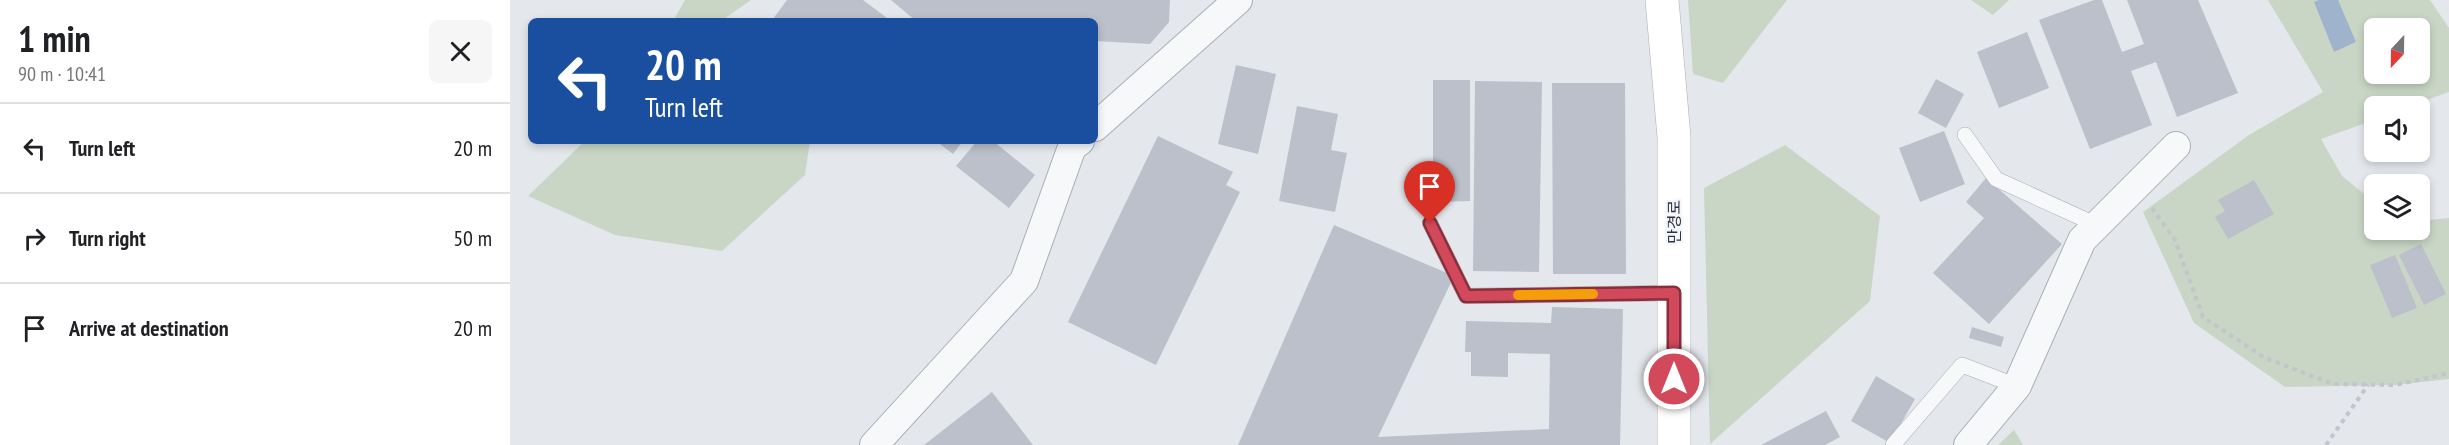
<!DOCTYPE html>
<html lang="en">
<head>
<meta charset="utf-8">
<style>
	body { margin:0; font-family:"PT Sans Narrow","Noto Sans KR",sans-serif; background:#f6f6f6; color:#202124; height:100vh; display:flex; flex-direction:column; font-size:22px; white-space:nowrap }
	* { box-sizing:border-box; margin:0 }
	p { font-size:20px; color:#757577 }
	.icon { flex:none; width:33px; height:33px; fill:none; stroke:currentColor; stroke-width:2; stroke-linecap:round; stroke-linejoin:round }
	.map { position:relative; flex:1; overflow:hidden }
	.side { display:flex; flex-direction:column; background:#fff; width:510px }
	.side>* { flex:none }
	.hud { position:absolute; left:18px; top:18px; width:570px; height:126px; border-radius:9px; box-shadow:0 3px 9px #0003; background:#1a4fa0; color:#fff; overflow:hidden }
	.needle { width:39px; rotate:202deg }
	.tools { position:absolute; left:1854px; top:18px; display:grid; gap:12px }
	.tools a { display:grid; place-items:center; width:66px; height:66px; border-radius:9px; background:#fff; box-shadow:0 3px 9px #0003; font-size:30px }
	.pin { position:absolute; display:grid; place-items:center; width:51px; height:51px; color:#fff; margin:-62px -26px; border-radius:50% 50% 50% 0; rotate:-45deg; box-shadow:0 0 6px #0007 }
	.pin .icon { rotate:45deg }
	.me { position:absolute; width:66px; margin:-33px; rotate:0deg; stroke-linejoin:round; filter:drop-shadow(0 0 4px #0008) }
	.turn { display:flex; align-items:center; gap:21px; height:126px; padding:0 18px; font-size:27px }
	.turn .icon { width:78px; height:78px; stroke-width:2.5 }
	.turn b { display:block; font-size:42px; line-height:51px }
	.round { display:grid; place-items:center; flex:none; width:63px; height:63px; border-radius:9px; background:#f6f6f6 }
	.overview { display:flex; align-items:center; justify-content:space-between; height:102px; padding:0 18px }
	h1 { font-size:36px; font-weight:700; line-height:45px }
	ul { padding:0; list-style:none }
	li { display:flex; align-items:center; gap:18px; height:90px; padding:0 18px; border-top:2px solid #e0e0e0 }
	li div { flex:1 }
	li b { display:block; font-size:22px }
	li em { font-style:normal }
	main { display:flex; flex:1; min-height:0 }
	.map>svg:first-child { display:block }
</style>
</head>
<body>
<main>
<section class="side">
<div class="overview"><div><h1>1 min</h1><p>90 m · 10:41</p></div><a class="round"><svg class="icon" aria-label="close" viewBox="0 0 24 24"><path d="M6 6l12 12M18 6L6 18"/></svg></a></div>
<ul>
<li><svg class="icon" aria-label="left" viewBox="0 0 24 24"><path d="M17 20v-9H6M10 6l-5 5 5 5"/></svg><div><b>Turn left</b></div><em>20 m</em></li>
<li><svg class="icon" aria-label="right" viewBox="0 0 24 24"><path d="M7 20v-9h11M14 6l5 5-5 5"/></svg><div><b>Turn right</b></div><em>50 m</em></li>
<li><svg class="icon" aria-label="arrive" viewBox="0 0 24 24"><path d="M6 21V4h12l-3 4 3 4H6"/></svg><div><b>Arrive at destination</b></div><em>20 m</em></li>
</ul>
</section>
<div class="map">
<svg width="1939" height="445" viewBox="0 0 1939 445">
	<rect width="100%" height="100%" fill="#e4e7ec"/>
	<path fill="#c9d6c5" fill-rule="evenodd" d="M175 0H241L211 21H163Z
		M1178 0H1277L1213 83 1183 74Z
		M1461 0H1499L1483 15Z
		M1758 0H1920L1939 28V92L1900 106H1864V120L1811 139 1832 176 1864 202V230H1910V221L1939 218V379L1885 385 1775 387 1684 323 1633 212 1739 135 1813 92ZM1864 28H1910V74H1864Z
		M75 141H300L295 175 212 251 105 235 18 196Z
		M1275 145 1370 216 1360 301 1200 444 1194 188Z
		M1504 430 1513 445H1488Z"/>
	<path fill="#9fb4cc" d="M1809 0H1828L1846 42 1824 52 1804 2Z"/>
	<path fill="#bbc0ca" d="M277 0H353L381 21H266L263 19Z
		M381 0H660L659 22 640 44 585 41V21H406Z
		M1584 0H1592L1612 52 1634 44 1617 0H1688L1728 93 1667 117 1646 62 1621 71 1642 125 1580 149 1529 20Z
		M1517 32 1539 88 1489 108 1467 52Z
		M726 65 766 74 748 154 708 144Z
		M1426 79 1454 94 1436 128 1408 113Z
		M923 80H960V201L923 202Z
		M965 81 1032 82 1029 272 963 271Z
		M1042 83H1115L1116 274H1043Z
		M787 106 828 114 821 150 837 153 825 212 769 201Z
		M1434 131 1455 184 1410 202 1389 148Z
		M648 136 723 172 716 185 730 192 646 365 558 322Z
		M426 141H453L443 154Z
		M467 141H483L525 175 499 208 446 166Z
		M1476 178 1552 244 1479 324 1423 273 1474 218 1456 202Z
		M1744 180 1764 214 1718 239 1705 217 1715 211 1708 200Z
		M824 225 944 276 868 437 1039 429 1040 354 998 353V377L961 376V352H955L956 321 1041 323 1042 307 1113 309 1110 445H728Z
		M1911 244 1936 294 1914 305 1889 255Z
		M1885 255 1907 308 1882 318 1860 265Z
		M1462 327 1494 337 1491 347 1459 338Z
		M1366 376 1405 399 1380 443 1341 421Z
		M482 392 523 445H414Z
		M1316 411 1330 437 1315 445H1251Z"/>
	<g fill="none" stroke-linecap="round" stroke-linejoin="round">
		<defs>
			<path id="lane" d="M1455 135 1486 179 1587 225
				M920 223 956 296 1164 293
				M1383 445 1452 365 1507 386"/>
			<path id="street" d="M585 127 728 0
				M364 445 514 281 562 147 570 141
				M1458 445 1507 386 1572 240 1666 146"/>
			<path id="secondary" d="M1152 0 1164 137V445"/>
		</defs>
		<use href="#lane" stroke="#a9aeb7" stroke-width="16"/>
		<use href="#street" stroke="#a9aeb7" stroke-width="30"/>
		<use href="#secondary" stroke="#a9aeb7" stroke-width="34"/>
		<path stroke="#c2c5cb" stroke-width="4" stroke-dasharray="4.5 4.5" stroke-linecap="butt" d="M1642 208 1665 240 1693 317 1755 358 1823 384 1885 385 1939 373
			M1816 445 1858 385"/>
		<use href="#lane" stroke="#f7f8fa" stroke-width="15"/>
		<use href="#street" stroke="#f7f8fa" stroke-width="28"/>
		<use href="#secondary" stroke="#fff" stroke-width="33"/>
	</g>
	<g fill="none" stroke-linecap="round" stroke-linejoin="round">
		<defs>
			<path id="route" d="M920 223 956 296 1164 293V379"/>
		</defs>
		<use href="#route" stroke="#882f3b" stroke-width="15"/>
		<use href="#route" stroke="#d1495b" stroke-width="10"/>
		<path stroke="#f59e0b" stroke-width="10" d="M1008 295 1083 294"/>
	</g>
	<g text-anchor="middle" dominant-baseline="central" stroke-width="5" stroke-linejoin="round" paint-order="stroke">
		<g font-size="16" fill="#2b3445" stroke="#f4f6f9">
			<text transform="translate(1164 222) rotate(-90)">만경로</text>
		</g>
	</g>
</svg>
<div class="tools">
<a><svg class="needle" viewBox="-14 -14 28 28"><path d="M0-13l5 13h-10z" fill="#e53935"/><path d="M0 13l5-13h-10z" fill="#757577"/></svg></a>
<a><svg class="icon" aria-label="sound" viewBox="0 0 24 24"><path d="M4 9h4l5-4v14l-5-4H4zM17 9q2 3 0 6"/></svg></a>
<a><svg class="icon" aria-label="layers" viewBox="0 0 24 24"><path d="M12 4l9 5-9 5-9-5zM3 14l9 5 9-5"/></svg></a>
</div>
<div class="pin" style="left:920px;top:223px;background:#d93025"><svg class="icon" aria-label="arrive" viewBox="0 0 24 24"><path d="M6 21V4h12l-3 4 3 4H6"/></svg></div>
<svg class="me" style="left:1164px;top:379px" viewBox="-20 -20 40 40"><circle r="17" fill="#d1495b" stroke="#fff" stroke-width="3"/><path d="M0-11L8 9 0 5-8 9z" fill="#fff"/></svg>
<div class="hud">
<div class="turn"><svg class="icon" aria-label="left" viewBox="0 0 24 24"><path d="M17 20v-9H6M10 6l-5 5 5 5"/></svg><div><b>20 m</b>Turn left</div></div>
</div>
</div>
</main>
</body>
</html>
